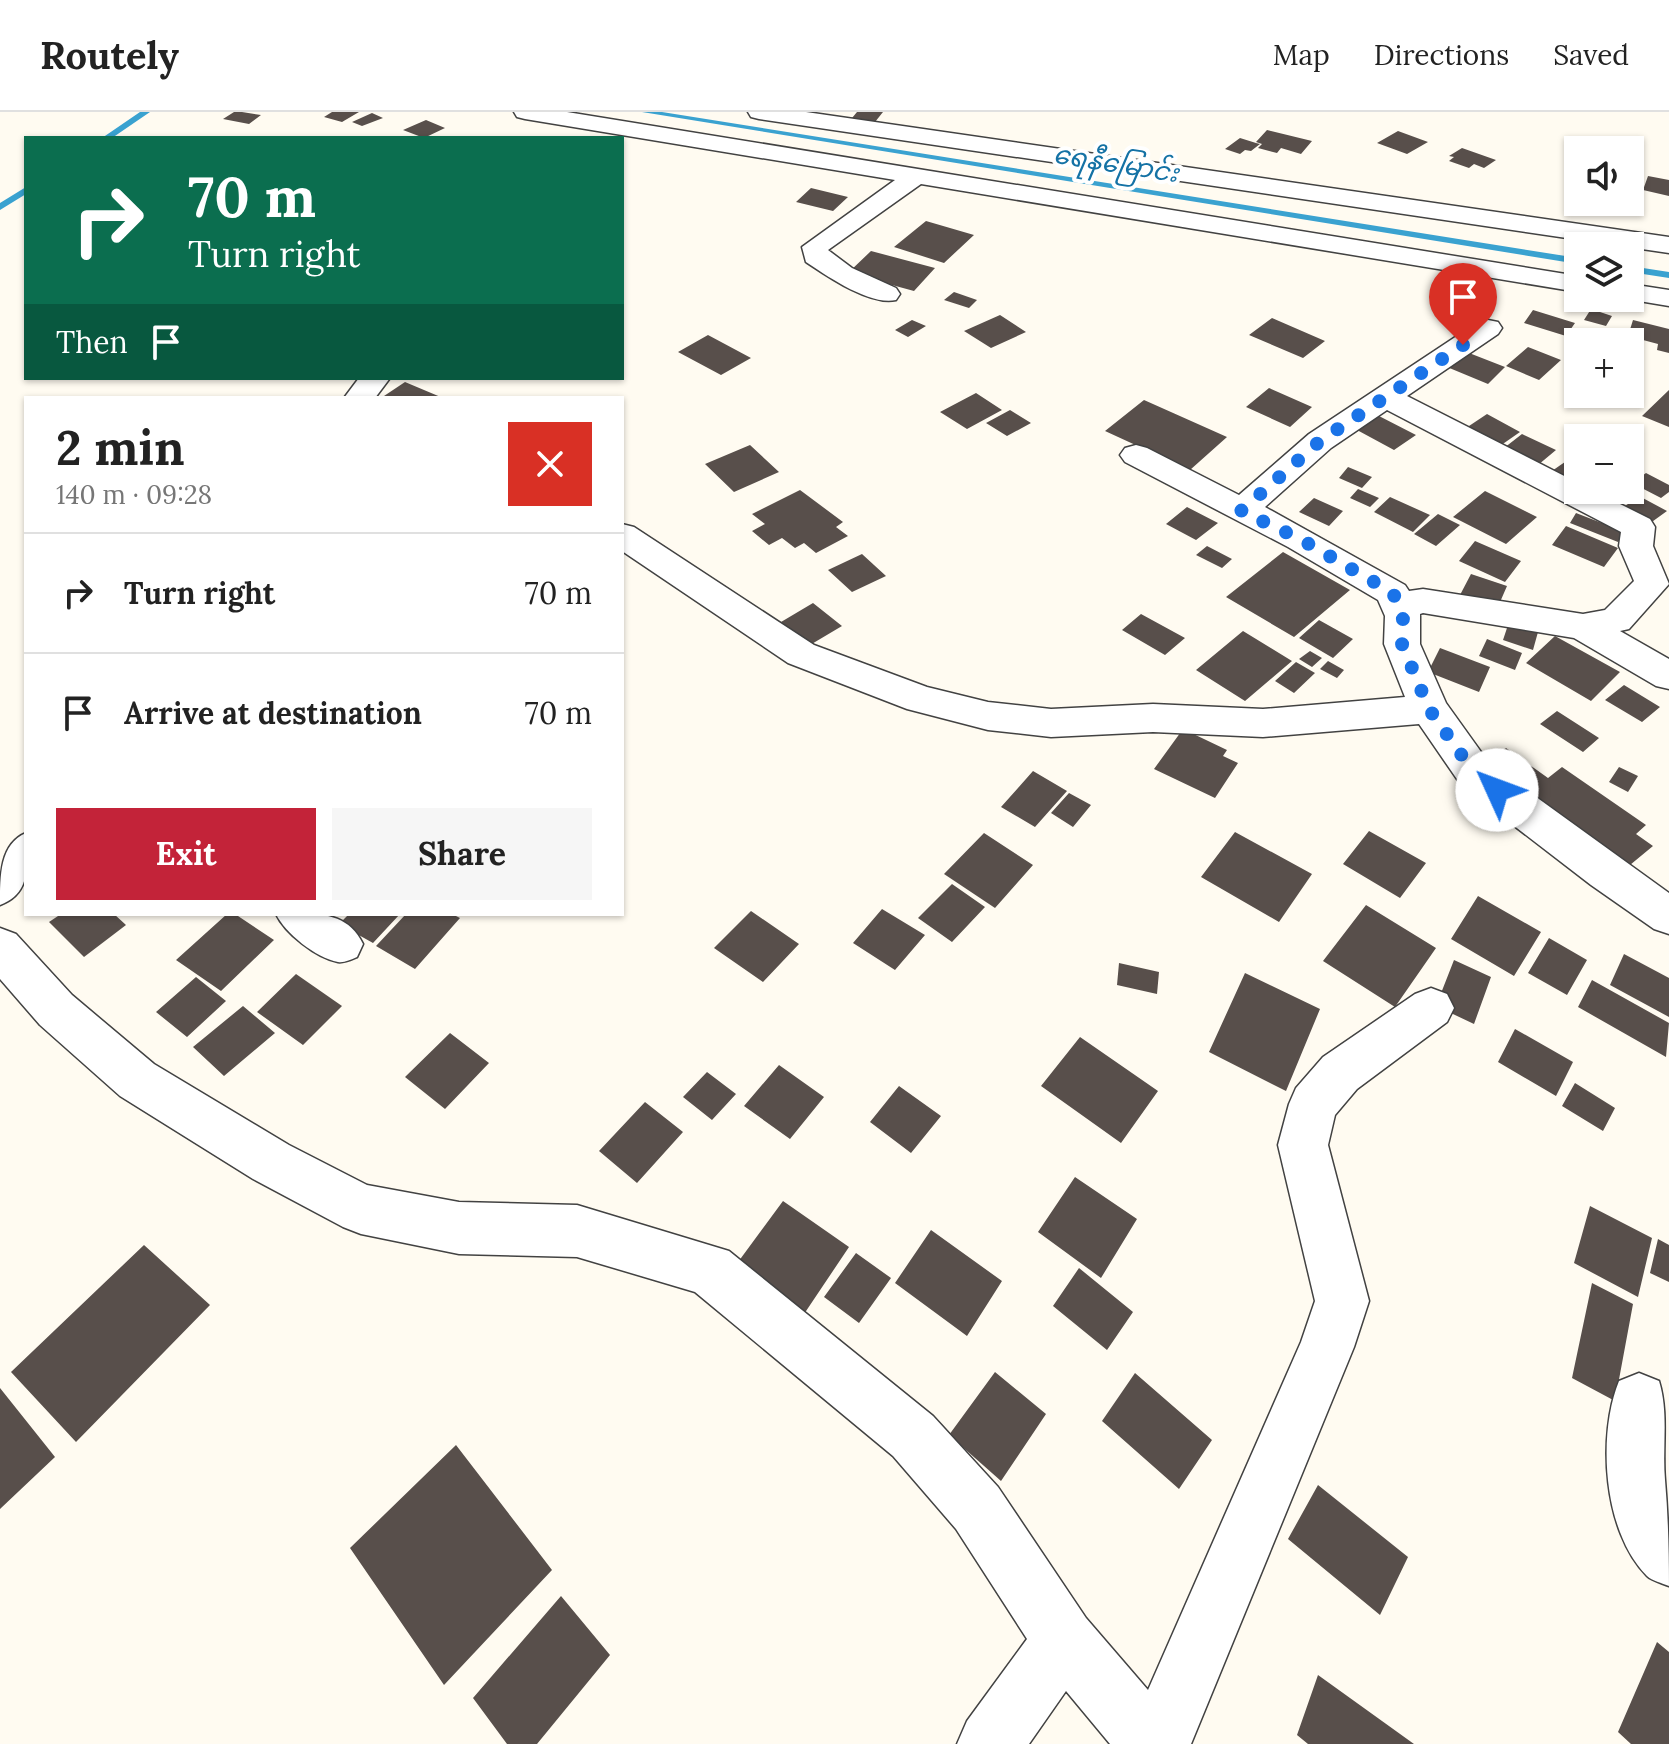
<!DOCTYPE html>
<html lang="en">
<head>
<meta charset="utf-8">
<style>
	body { margin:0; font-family:Lora,"Noto Sans Myanmar",serif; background:#f6f6f6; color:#222; height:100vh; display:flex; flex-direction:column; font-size:30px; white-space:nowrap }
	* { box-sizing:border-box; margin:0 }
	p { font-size:26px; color:#767676 }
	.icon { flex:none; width:44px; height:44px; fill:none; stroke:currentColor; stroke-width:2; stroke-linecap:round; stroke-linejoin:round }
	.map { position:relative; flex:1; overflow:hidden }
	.drawer { position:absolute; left:24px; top:284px; width:600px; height:520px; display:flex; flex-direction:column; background:#fff; border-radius:0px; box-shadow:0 2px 6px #0004 }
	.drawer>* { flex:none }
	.guide { position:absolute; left:24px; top:24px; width:600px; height:244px; border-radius:0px; box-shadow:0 2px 6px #0004; background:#0b6e4f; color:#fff; overflow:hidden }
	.controls { position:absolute; left:1564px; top:24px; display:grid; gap:16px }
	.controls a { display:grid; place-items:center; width:80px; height:80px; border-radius:0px; background:#fff; box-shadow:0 2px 6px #0004; font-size:40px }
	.pin { position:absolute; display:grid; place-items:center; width:68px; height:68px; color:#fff; margin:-82px -34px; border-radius:50% 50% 50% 0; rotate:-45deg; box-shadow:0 0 8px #0007 }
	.pin .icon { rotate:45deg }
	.me { position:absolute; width:88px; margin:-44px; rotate:313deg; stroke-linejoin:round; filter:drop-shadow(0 0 6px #0008) }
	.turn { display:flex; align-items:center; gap:28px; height:168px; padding:0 32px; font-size:36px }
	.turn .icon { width:104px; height:104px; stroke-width:2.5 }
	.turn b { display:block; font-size:56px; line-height:68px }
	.then { display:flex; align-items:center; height:76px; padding:0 32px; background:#0003; gap:16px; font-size:30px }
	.round { display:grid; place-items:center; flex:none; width:84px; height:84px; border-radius:0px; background:#f6f6f6 }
	.head { display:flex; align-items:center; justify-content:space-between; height:136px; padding:0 32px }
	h1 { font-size:48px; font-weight:700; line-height:60px }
	.cta { display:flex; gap:16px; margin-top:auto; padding:16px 32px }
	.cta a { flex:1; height:92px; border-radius:0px; background:#c32339; color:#fff; font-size:32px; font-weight:700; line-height:92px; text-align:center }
	.cta a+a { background:#f6f6f6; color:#222 }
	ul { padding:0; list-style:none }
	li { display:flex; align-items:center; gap:24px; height:120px; padding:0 32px; border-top:2px solid #e0e0e0 }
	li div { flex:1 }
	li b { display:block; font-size:30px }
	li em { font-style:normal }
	header { display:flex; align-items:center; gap:48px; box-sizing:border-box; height:112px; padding:0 40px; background:#fff; border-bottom:2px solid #e0e0e0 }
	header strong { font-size:38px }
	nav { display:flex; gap:44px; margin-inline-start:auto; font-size:28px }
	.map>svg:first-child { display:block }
</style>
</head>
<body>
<header>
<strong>Routely</strong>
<nav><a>Map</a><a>Directions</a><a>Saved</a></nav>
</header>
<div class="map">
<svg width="1669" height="1632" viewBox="0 0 1669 1632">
	<rect width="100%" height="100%" fill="#fffbf1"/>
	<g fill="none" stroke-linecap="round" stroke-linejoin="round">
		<path fill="#3aa2d0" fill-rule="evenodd" d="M140 0H150L112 26H102Z
			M642 0H662L1578 146V152Z
			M26 75V82L0 98V91Z
			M1630 154 1669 160V166L1630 160Z"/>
	</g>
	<path fill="#584f4b" d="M234 0H242L261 3 249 12 223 7Z
		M332 0H359L342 10 324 5Z
		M857 0H883L875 10 852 6Z
		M372 1 383 6 362 14 352 10Z
		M426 8 445 16 424 26 403 18Z
		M1267 18 1312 29 1301 42 1281 36 1277 41 1258 36 1262 32 1256 30Z
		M1398 19 1428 30 1407 42 1377 31Z
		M1240 26 1256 31 1260 32 1251 39 1245 38 1240 42 1225 37Z
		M1462 36 1496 48 1484 56 1474 52 1469 56 1449 49 1454 45 1449 44Z
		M1648 64 1669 68V84L1643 78Z
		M811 76 848 85 833 99 796 90Z
		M926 109 974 123 944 151 894 135Z
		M871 139 935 156 914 179 848 161Z
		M954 180 977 188 969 196 944 188Z
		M1591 197 1612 204 1606 214 1584 208Z
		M1533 198 1575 211 1566 224 1524 211Z
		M1000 203 1026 220 991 236 964 219Z
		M1272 206 1325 229 1303 246 1249 223Z
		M912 208 926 214 908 225 895 218Z
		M1633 208 1669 217V241L1657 238 1658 232 1628 224Z
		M708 223 751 246 721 263 678 240Z
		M1528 235 1561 248 1539 268 1506 254Z
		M1464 239 1505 255 1488 272 1447 255Z
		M405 270 443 286H381Z
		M1269 276 1312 295 1290 315 1246 295Z
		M1669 278V315L1642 304Z
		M976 281 1002 298 967 317 940 300Z
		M1144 288 1227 325 1190 358 1105 319Z
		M1010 298 1031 311 1007 324 986 311Z
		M1487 302 1520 320 1497 336 1463 318Z
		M1379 304 1416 323 1394 338 1357 318Z
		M1522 322 1556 338 1538 353 1504 336Z
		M750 333 779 360 734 380 705 352Z
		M1575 343 1578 345V377L1549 361Z
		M1348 355 1372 365 1362 376 1339 366Z
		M1646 361 1669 373V380L1661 386 1632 371Z
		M1630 372 1635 375 1609 393 1580 378H1630Z
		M1358 377 1379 386 1370 395 1350 386Z
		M800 378 843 410 836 415 848 424 816 441 804 431 795 436 782 426 769 433 752 419 765 412 752 402Z
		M1485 379 1537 405 1506 432 1453 405Z
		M1639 384 1667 399 1649 412 1621 397Z
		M1390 385 1430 403 1413 420 1374 400Z
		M1314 386 1343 399 1329 414 1299 400Z
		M1187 395 1218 411 1196 428 1166 412Z
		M1576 401 1625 420 1618 430 1570 411Z
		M1438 402 1460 413 1436 434 1414 422Z
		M1566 414 1618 436 1604 455 1552 433Z
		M1475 429 1521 449 1505 470 1459 449Z
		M1207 434 1232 447 1222 456 1196 443Z
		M1283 440 1350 478 1294 525 1226 485Z
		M862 442 886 464 852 480 828 458Z
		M1471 462 1507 474 1497 497 1460 483Z
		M813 491 842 514 810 533 781 510Z
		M1141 502 1185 526 1165 543 1122 518Z
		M1319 508 1353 527 1333 546 1299 526Z
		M1509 510 1538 520 1533 538 1503 528Z
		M1243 519 1292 549 1245 589 1196 558Z
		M1555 524 1620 560 1591 589 1526 551Z
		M1487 527 1522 541 1515 558 1479 544Z
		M1440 536 1490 555 1479 580 1428 560Z
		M1310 539 1322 546 1312 555 1299 547Z
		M1328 549 1344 558 1337 566 1320 557Z
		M1296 550 1315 561 1294 581 1275 569Z
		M1624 573 1660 595 1642 610 1605 588Z
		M1557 599 1599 626 1583 640 1540 612Z
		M1183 617 1227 638 1223 644 1238 651 1215 686 1154 657Z
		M1506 636 1548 666 1562 655 1646 713 1636 722 1653 734 1630 753 1480 655Z
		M1619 655 1638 664 1628 680 1609 670Z
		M1033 659 1067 679 1035 715 1001 695Z
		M1069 681 1091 693 1073 715 1051 701Z
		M1369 719 1426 751 1400 786 1343 752Z
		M1235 720 1312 762 1279 810 1201 765Z
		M984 721 1033 753 995 796 944 762Z
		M952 772 985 795 952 830 918 806Z
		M1478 784 1541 820 1514 864 1451 827Z
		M1366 793 1436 836 1395 895 1323 849Z
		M882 797 925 823 895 858 853 831Z
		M751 799 799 832 763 870 714 836Z
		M61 802H114L126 813 84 845 49 810Z
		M227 802H235L274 828 221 879 176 848Z
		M349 802H400L373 831 339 812Z
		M406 802H452L460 806 415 857 376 834Z
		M1549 826 1587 848 1567 883 1528 861Z
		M1624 842 1669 866V905L1610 873Z
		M1454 848 1491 865 1474 912 1436 894Z
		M1119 851 1159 860 1157 882 1117 873Z
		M1245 861 1320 897 1286 979 1209 940Z
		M296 862 342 894 303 933 257 900Z
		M196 865 226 889 187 925 156 900Z
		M1592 868 1669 911 1666 945 1578 895Z
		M243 894 275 921 224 964 193 935Z
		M1515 917 1573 950 1556 984 1498 950Z
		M450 921 489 951 445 997 405 965Z
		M1080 925 1158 979 1121 1031 1041 974Z
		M779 953 824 985 790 1027 744 994Z
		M707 960 736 982 712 1008 683 985Z
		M1575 971 1615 996 1603 1019 1562 994Z
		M899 974 941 1004 911 1041 870 1010Z
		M645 990 683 1020 637 1071 599 1039Z
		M1075 1065 1137 1107 1101 1166 1038 1120Z
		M783 1089 849 1135 798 1211 730 1161Z
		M1590 1094 1652 1126 1638 1185 1574 1151Z
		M931 1118 1002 1169 967 1224 895 1171Z
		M1658 1127 1669 1133V1170L1650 1161Z
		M144 1133 210 1193 76 1330 11 1260Z
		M856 1141 891 1166 859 1211 824 1185Z
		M1079 1156 1133 1200 1107 1238 1053 1194Z
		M1592 1171 1633 1192 1615 1289 1572 1266Z
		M995 1260 1046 1302 1001 1369 949 1323Z
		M1135 1261 1212 1328 1179 1377 1102 1309Z
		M0 1276 55 1345 0 1397Z
		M456 1333 552 1458 444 1573 350 1436Z
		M1318 1373 1408 1445 1380 1503 1288 1427Z
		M561 1484 610 1543 537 1632H507L473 1586Z
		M1657 1530 1669 1540V1632H1631L1618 1620Z
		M1318 1563 1414 1632H1308L1297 1623Z"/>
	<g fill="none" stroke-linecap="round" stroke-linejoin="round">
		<defs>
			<path id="minor" d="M514 0H567L1578 164V180L921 72 828 138 852 156 896 176 900 182 896 188C870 194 827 164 806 150L802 135 895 68 525 7 517 5Z
				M748 0H806L1669 125V141L759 7 751 5Z
				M1630 172 1669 178V194L1621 186H1630Z
				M1488 208 1498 210 1502 216 1498 222 1407 284 1578 371V378H1592L1650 407 1655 415 1653 434 1669 472 1629 517 1620 519 1669 547V577L1656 574 1574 526 1423 501 1420 502V532L1446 591 1489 651 1669 781V822L1654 817 1591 773 1461 673 1419 612 1263 625 1153 620 1051 625 988 618 907 597 788 551 622 439V412L634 415 814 533 927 575 988 590 1051 597 1153 592 1263 597 1405 585 1384 532 1385 504 1378 488 1288 435 1125 350 1120 343 1125 336 1136 333 1147 336 1239 383 1309 322 1478 210ZM1387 298 1621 420 1619 434 1634 469 1605 498 1583 502 1423 477 1409 479 1405 473 1265 395 1331 336Z
				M359 266H390L375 286H344Z
				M26 721C26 751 33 781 0 793 0 763 0 732 26 721Z
				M276 802C311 802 346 796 363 832L357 845C350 848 344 851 338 850 316 846 285 821 276 802Z
				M0 816 16 822 72 883 154 952 289 1033 367 1073 459 1090 577 1093 729 1139 933 1304 998 1375 1086 1506 1148 1578 1301 1230 1315 1189 1278 1033 1289 992 1296 976 1323 945 1415 882 1431 876 1447 882 1454 896 1447 910 1357 977 1335 1003 1328 1033 1369 1189 1354 1235 1191 1632H1110L1066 1579 1029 1632H957L967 1609 1027 1527 956 1417 893 1344 695 1180 577 1145 459 1142 361 1122 343 1115 253 1067 120 984 40 913 0 867Z
				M1639 1261 1659 1269C1669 1302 1662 1334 1665 1368 1668 1403 1669 1438 1669 1474 1662 1471 1652 1469 1647 1464 1603 1420 1597 1323 1619 1269Z"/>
		</defs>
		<use href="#minor" stroke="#424242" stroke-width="3"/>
		<use href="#minor" fill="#fff" fill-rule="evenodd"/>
	</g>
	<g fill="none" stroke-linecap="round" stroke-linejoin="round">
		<path stroke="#1a73e8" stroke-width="14" stroke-dasharray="0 25.2" d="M1463 233 1320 329 1241 399 1300 427 1393 481 1403 504 1402 532 1429 597 1475 662 1497 678"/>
	</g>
	<g text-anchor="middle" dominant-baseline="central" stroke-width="8" stroke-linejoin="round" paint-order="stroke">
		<g font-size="26" font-style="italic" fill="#1472a5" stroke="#fff">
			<text transform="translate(1116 51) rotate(9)">ရေနီမြောင်း</text>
		</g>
	</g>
</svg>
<div class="controls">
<a><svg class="icon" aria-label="sound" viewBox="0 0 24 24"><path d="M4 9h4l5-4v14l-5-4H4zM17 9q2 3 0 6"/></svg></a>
<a><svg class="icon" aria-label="layers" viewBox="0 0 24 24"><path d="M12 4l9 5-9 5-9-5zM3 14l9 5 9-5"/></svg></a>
<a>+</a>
<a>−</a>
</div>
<div class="pin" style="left:1463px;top:233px;background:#d93025"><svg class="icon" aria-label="arrive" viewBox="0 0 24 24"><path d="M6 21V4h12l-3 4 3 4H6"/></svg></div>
<svg class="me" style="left:1497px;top:678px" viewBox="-20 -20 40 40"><circle r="19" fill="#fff"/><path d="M0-13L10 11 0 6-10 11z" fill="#1a73e8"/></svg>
<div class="guide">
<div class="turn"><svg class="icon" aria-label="right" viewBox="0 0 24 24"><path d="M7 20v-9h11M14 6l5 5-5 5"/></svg><div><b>70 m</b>Turn right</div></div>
<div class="then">Then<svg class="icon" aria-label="arrive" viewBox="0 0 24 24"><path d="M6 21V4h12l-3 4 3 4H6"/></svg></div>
</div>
<section class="drawer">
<div class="head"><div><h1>2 min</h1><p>140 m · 09:28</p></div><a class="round" style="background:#d93025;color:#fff"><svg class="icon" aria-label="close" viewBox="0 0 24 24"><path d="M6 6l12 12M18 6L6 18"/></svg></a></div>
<ul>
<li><svg class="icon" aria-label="right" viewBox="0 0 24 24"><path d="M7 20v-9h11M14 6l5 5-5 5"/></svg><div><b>Turn right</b></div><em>70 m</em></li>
<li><svg class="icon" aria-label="arrive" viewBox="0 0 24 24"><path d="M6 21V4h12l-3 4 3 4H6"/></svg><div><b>Arrive at destination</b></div><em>70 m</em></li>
</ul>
<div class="cta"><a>Exit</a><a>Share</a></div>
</section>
</div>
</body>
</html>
